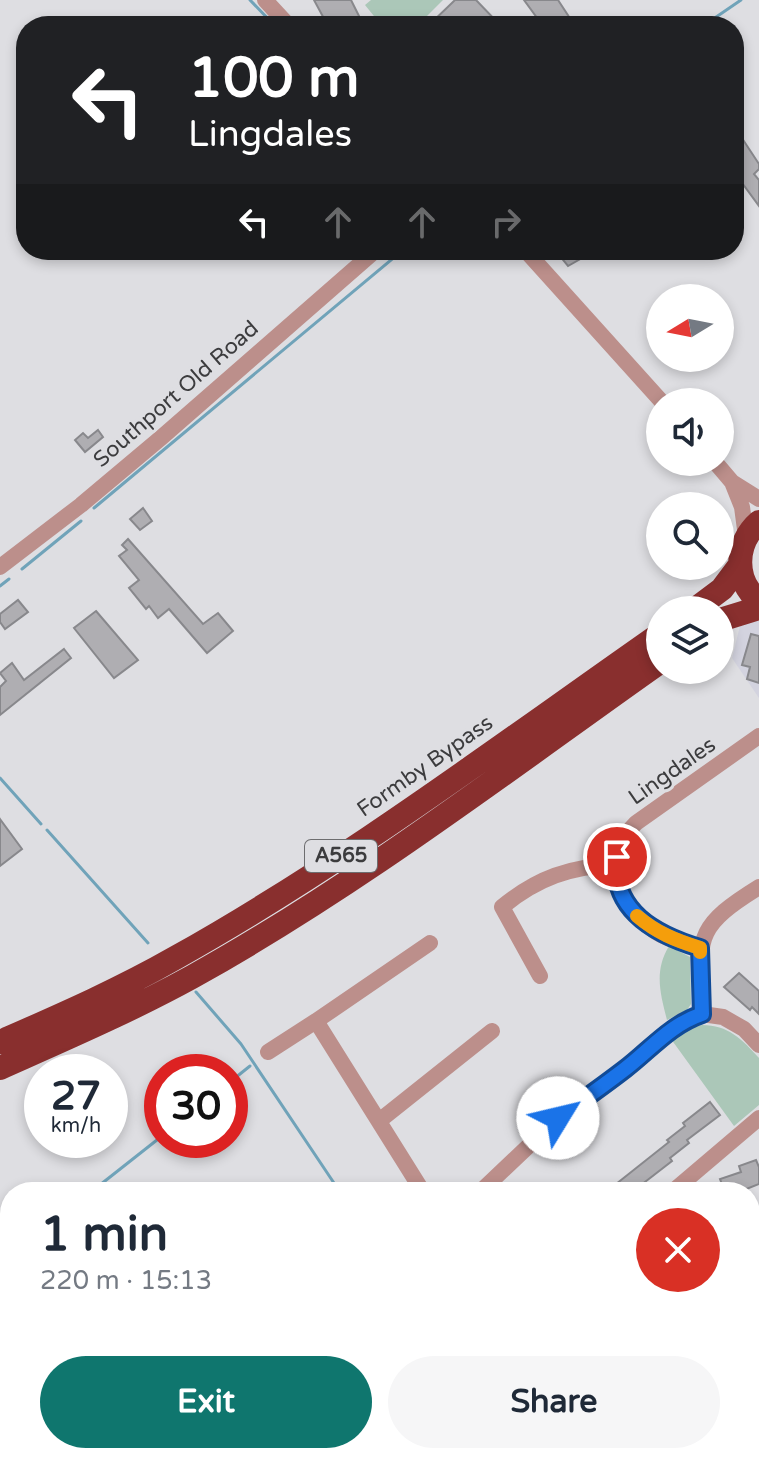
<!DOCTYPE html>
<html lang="en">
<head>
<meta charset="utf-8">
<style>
	body { margin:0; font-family:"Varela Round",sans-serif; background:#f6f6f7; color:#1f2937; height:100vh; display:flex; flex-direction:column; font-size:30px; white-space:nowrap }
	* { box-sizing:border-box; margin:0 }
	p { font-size:26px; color:#747a83 }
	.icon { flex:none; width:44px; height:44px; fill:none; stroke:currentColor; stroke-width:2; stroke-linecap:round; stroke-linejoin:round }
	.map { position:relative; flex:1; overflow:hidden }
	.side { position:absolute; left:0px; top:1182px; width:760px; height:282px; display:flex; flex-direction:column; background:#fff; border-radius:32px 32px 0 0; box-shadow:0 4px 12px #0003 }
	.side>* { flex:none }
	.guide { position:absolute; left:16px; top:16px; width:728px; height:244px; border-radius:32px; box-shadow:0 4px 12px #0003; background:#202124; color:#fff; overflow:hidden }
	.needle { width:52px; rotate:260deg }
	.controls { position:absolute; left:646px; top:284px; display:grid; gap:16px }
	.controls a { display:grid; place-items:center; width:88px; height:88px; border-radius:50%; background:#fff; box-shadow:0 4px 12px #0003; font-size:40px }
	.speed { position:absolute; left:24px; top:1054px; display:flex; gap:16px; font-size:40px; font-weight:700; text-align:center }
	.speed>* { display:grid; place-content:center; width:104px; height:104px; border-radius:50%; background:#fff; box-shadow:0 4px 12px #0003; line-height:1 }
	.speed small { font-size:20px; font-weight:400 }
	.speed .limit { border:12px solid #d22; background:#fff; color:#111 }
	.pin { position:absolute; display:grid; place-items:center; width:68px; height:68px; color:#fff; margin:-34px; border:4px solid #fff; border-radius:50%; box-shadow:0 2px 8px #0007 }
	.me { position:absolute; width:88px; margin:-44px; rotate:54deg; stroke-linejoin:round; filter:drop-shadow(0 0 6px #0008) }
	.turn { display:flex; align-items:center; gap:28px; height:168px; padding:0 40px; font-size:36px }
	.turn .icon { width:104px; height:104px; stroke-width:2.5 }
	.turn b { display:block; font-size:56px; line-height:68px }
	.lanes { display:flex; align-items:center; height:76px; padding:0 40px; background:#0003; justify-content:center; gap:40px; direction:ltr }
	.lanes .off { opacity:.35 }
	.round { display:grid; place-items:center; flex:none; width:84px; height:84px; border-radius:42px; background:#f6f6f7 }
	.headline { display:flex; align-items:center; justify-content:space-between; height:136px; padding:0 40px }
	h1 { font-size:48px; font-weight:700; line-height:60px }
	.primary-button { display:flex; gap:16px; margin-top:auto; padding:16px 40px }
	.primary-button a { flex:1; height:92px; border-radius:48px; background:#0f766e; color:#fff; font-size:32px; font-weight:700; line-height:92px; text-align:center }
	.primary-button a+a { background:#f6f6f7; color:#1f2937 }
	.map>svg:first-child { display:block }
</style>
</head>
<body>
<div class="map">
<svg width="759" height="1463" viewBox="0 0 759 1463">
	<rect width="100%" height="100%" fill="#dedee2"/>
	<path fill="#d3d3df" d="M752 620 759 621V698L732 658 740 626Z"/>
	<path fill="#abc7b8" d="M371 0H443L417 26H382L365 5Z
		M669 946 690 957 691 1004 687 1010 667 1020C660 993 654 971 669 946Z
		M702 1025C728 1025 742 1039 759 1058V1105L734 1126 671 1039 682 1031Z"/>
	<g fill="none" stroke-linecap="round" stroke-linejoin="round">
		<path stroke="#70a3b9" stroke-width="3" d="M250 0 275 26
			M703 26 741 0
			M94 508 403 250
			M22 569 81 521
			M0 586 9 579
			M0 778 41 824
			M47 830 148 943
			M196 992 241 1044 340 1192
			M230 1082 250 1066
			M91 1192 162 1136
			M0 1264 10 1256
			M0 1461 2 1463
			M21 1463 33 1454"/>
	</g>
	<path fill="#afaeb2" stroke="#88888c" stroke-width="2" d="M314 0H351L364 26H328Z
		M455 0H476L501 26H428Z
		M524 0H558L575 26H543Z
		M734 126 759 164V169L754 174 759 180V206L734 172Z
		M555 250H575L582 258 568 266Z
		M98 430 103 437 85 452 75 440 83 433 88 438Z
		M143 508 152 521 140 530 130 519Z
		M128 539 203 624 218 613 233 631 207 653 169 609 158 618 149 606 146 609 129 588 139 580 119 556 127 550 122 545Z
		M18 600 28 612 5 629 0 622V614Z
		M96 611 138 660 114 678 74 628Z
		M751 634 759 636V683L747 679 750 667 742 665Z
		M64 649 71 658 0 715V687L6 681 0 673 12 663 24 680Z
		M0 819 22 849 0 866Z
		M739 973 759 991V1014L752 1007 750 1010 724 987Z
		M710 1102 720 1115 687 1140 689 1143 670 1158 672 1161 632 1192H606L669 1142 667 1140 685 1126 683 1123Z
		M756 1160 759 1167V1184L739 1192H725L720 1179 741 1172 739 1166Z
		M750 1316 759 1332V1368L750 1352Z"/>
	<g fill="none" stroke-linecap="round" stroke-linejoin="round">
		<path stroke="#bc8f8b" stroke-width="16" d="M265 0 289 26
			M525 250 662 402
			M715 462 732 482 759 499
			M732 482 742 507 746 537
			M0 567 81 505 162 437 376 250
			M700 948C684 943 667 940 653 930 618 905 601 857 636 823L759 736
			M540 976 502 907C537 878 571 866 616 865
			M702 1014C700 939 691 929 759 887
			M268 1052 316 1021
			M379 1121 492 1031
			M423 1192 316 1021 430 943
			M480 1192 558 1118 626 1068 682 1021 702 1014 723 1017 744 1029 759 1045
			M672 1192 759 1118
			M750 1297 759 1298
			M750 1450 759 1444
			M586 1454 592 1463
			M728 1463 743 1454"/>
		<path stroke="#892f2e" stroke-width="24" d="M759 522C735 543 733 580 759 601
			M694 610 722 589 740 565
			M720 620 759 608
			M0 1042C59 1016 119 990 175 958 345 863 501 745 660 634
			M0 1068C65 1039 130 1011 192 977 356 886 507 770 660 662"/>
	</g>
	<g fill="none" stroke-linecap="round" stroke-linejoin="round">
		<defs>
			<path id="route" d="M558 1118C580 1102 603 1086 625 1069 651 1049 670 1025 702 1014L700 948C657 935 610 911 617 857"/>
		</defs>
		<use href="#route" stroke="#114b97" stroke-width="20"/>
		<use href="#route" stroke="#1a73e8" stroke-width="14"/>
		<path stroke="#f59e0b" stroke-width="14" d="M637 916C657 933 675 940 700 948V952"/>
	</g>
	<g text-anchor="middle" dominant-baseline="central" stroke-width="6" stroke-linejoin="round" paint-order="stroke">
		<rect fill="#dedee2" stroke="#6d6d6f" stroke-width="2" x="305" y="840" width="72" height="32" rx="6"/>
		<g font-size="20" font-weight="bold" fill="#3c3c3e">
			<text x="341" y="856">A565</text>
		</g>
		<g font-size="22" fill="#3c3c3e" stroke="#dedee2">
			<text transform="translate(176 394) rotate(-41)">Southport Old Road</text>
			<text transform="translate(425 766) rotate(-35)">Formby Bypass</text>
			<text transform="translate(672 771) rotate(-35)">Lingdales</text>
		</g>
	</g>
</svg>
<div class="controls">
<a><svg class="needle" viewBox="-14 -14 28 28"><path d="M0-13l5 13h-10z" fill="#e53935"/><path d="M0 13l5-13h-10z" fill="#747a83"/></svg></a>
<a><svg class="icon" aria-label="sound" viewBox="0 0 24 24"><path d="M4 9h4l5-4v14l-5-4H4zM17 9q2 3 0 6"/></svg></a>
<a><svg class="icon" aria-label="search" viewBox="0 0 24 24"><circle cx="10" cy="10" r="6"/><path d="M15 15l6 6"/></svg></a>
<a><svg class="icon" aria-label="layers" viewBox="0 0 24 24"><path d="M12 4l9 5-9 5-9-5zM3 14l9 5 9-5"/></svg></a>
</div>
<div class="speed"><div>27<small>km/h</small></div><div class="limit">30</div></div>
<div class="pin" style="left:617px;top:857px;background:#d93025"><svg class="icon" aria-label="arrive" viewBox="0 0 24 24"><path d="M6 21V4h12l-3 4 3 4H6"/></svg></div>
<svg class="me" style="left:558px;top:1118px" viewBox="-20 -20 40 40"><circle r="19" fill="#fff"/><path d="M0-13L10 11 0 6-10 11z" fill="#1a73e8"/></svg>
<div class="guide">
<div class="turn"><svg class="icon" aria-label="left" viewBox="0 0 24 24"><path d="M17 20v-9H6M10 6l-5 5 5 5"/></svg><div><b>100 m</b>Lingdales</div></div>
<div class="lanes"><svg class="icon" aria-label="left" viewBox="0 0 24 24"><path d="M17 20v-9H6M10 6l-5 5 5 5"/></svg><svg class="icon off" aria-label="ahead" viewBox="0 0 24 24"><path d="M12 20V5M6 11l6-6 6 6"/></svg><svg class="icon off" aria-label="ahead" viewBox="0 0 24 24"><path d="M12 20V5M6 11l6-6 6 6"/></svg><svg class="icon off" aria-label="right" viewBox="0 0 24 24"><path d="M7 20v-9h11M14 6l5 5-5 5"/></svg></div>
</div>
<section class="side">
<div class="headline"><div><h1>1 min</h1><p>220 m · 15:13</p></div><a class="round" style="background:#d93025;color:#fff"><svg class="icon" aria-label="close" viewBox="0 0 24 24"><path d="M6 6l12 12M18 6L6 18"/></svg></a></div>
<div class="primary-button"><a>Exit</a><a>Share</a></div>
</section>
</div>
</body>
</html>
